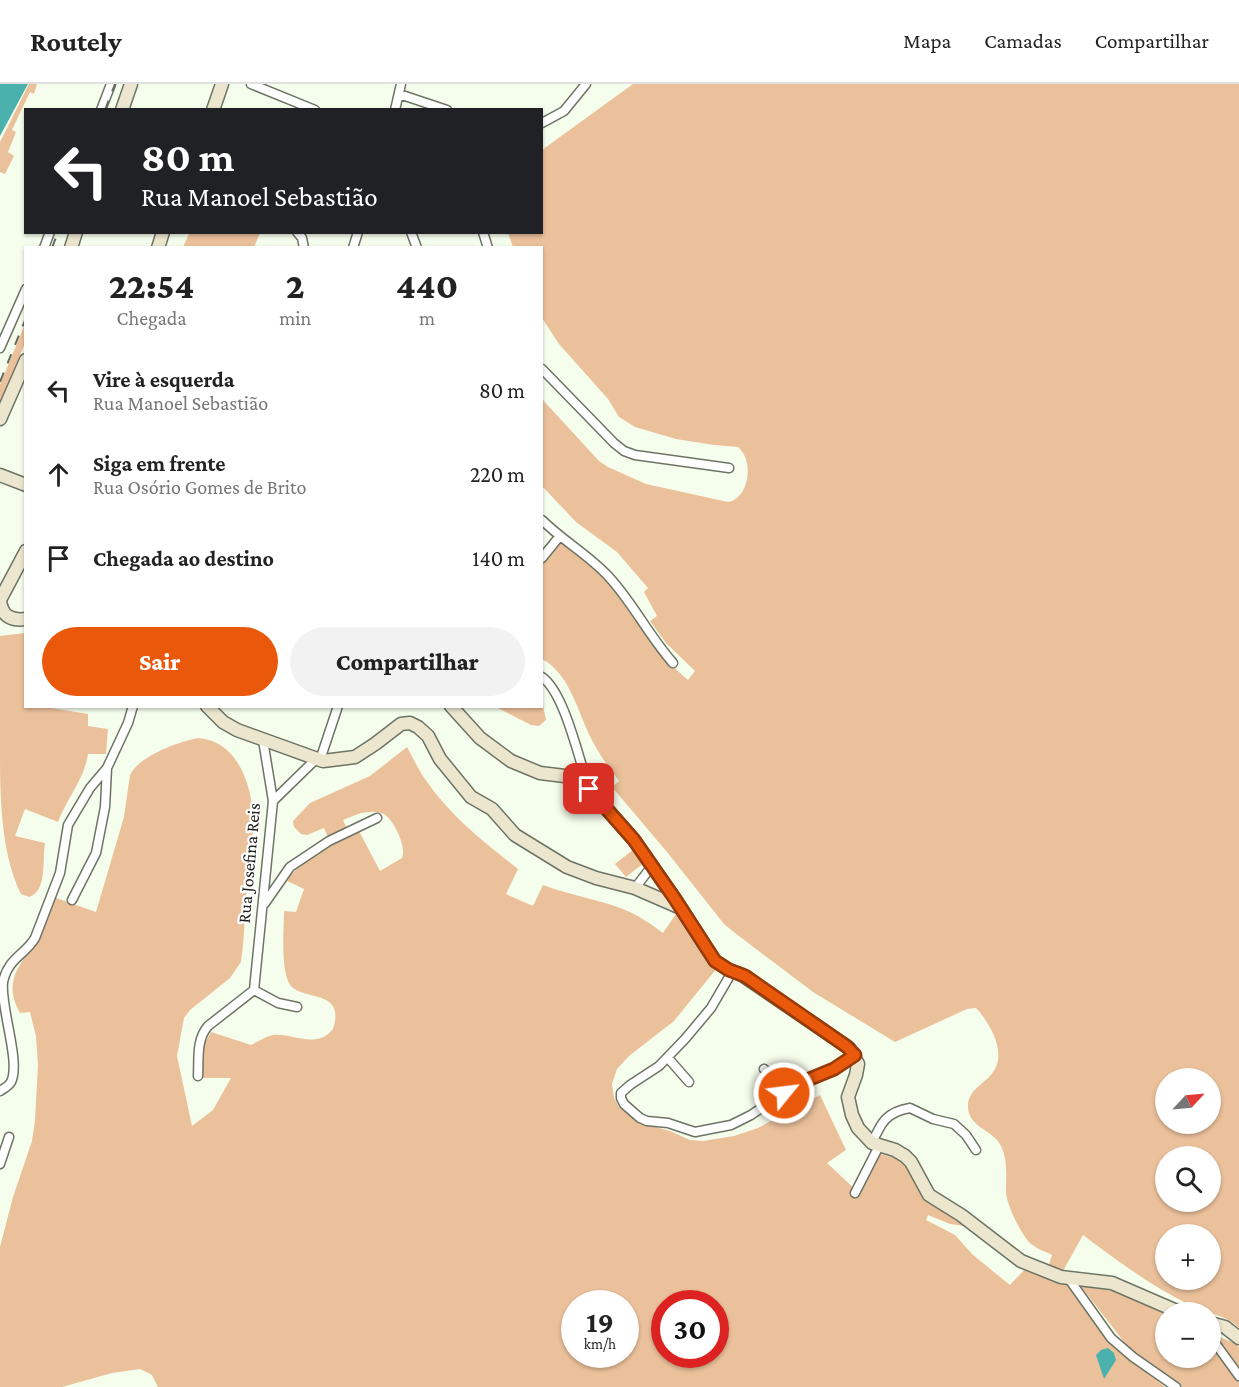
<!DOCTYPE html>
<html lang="pt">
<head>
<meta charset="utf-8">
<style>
	body { margin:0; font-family:"Crimson Pro",serif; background:#f2f2f2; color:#222; height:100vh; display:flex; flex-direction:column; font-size:22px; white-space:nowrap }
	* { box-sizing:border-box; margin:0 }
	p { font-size:20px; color:#767676 }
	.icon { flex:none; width:33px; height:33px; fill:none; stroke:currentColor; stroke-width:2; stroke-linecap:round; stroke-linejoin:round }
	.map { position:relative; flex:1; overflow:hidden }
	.panel { position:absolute; left:24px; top:162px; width:519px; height:462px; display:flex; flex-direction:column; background:#fff; border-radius:0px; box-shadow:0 2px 4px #0004 }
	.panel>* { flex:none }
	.hud { position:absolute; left:24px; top:24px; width:519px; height:126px; border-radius:0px; box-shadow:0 2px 4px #0004; background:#202124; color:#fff; overflow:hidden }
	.needle { width:39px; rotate:64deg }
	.buttons { position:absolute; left:1155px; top:984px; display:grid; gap:12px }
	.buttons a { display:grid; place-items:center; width:66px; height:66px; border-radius:50%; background:#fff; box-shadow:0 2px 4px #0004; font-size:30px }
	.speed { position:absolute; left:561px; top:1206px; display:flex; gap:12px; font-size:30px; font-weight:700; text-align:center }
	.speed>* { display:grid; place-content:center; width:78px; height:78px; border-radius:50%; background:#fff; box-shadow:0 2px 4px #0004; line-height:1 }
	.speed small { font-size:15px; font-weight:400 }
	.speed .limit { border:9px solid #d22; background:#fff; color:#111 }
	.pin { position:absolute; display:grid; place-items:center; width:51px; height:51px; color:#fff; margin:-26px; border-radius:12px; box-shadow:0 3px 9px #0006 }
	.me { position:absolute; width:66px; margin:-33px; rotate:61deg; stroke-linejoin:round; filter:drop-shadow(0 0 4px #0008) }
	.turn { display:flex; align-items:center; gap:21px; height:126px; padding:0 18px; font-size:27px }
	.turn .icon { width:78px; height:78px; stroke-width:2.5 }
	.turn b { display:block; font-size:42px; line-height:51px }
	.eta { display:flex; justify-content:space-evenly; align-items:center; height:102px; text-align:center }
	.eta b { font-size:36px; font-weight:800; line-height:42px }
	.action { display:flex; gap:12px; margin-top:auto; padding:12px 18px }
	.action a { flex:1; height:69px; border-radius:36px; background:#ea580c; color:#fff; font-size:24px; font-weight:800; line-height:69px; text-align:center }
	.action a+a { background:#f2f2f2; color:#222 }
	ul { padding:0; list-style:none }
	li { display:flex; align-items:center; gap:18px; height:84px; padding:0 18px }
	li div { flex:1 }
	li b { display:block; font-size:22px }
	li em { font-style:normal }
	header { display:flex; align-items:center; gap:36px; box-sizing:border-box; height:84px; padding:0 30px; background:#fff; border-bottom:2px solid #e0e0e0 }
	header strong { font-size:28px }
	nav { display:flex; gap:33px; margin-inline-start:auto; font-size:21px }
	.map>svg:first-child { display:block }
</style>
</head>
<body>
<header>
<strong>Routely</strong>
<nav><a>Mapa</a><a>Camadas</a><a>Compartilhar</a></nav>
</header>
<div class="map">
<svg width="1239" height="1303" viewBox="0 0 1239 1303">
	<rect width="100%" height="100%" fill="#f5fdec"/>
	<path fill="#ebc19b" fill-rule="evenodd" d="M29 0H37L34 10 30 8 12 46 16 48 8 68 14 72 5 90 0 88V58Z
		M633 0H1239V1244C1227 1231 1208 1230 1193 1222 1153 1204 1118 1177 1083 1151L1063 1187 1048 1183 1052 1171C1044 1167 1034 1164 1028 1157 1020 1147 1006 1120 1006 1107 1006 1092 1008 1077 1001 1062 993 1045 968 1044 968 1022 968 1008 980 1002 989 993 1009 974 993 945 979 927L976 924 967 925 895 958 813 908 735 849 724 840 667 768 612 703 619 697C610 684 600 672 593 658 578 631 571 590 542 575V481L558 456C576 471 595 484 611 502 638 535 655 568 688 596L695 587 666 559 650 537 657 532 644 508 648 504 617 468 576 438 542 402V315L599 377 608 383 646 400 728 418C750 414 754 376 738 363L714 361 676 355 635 343 619 333 608 315 559 260 542 234V164L513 163 508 149 542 148V66ZM1166 994H1210V1040H1166ZM1166 1072H1210V1118H1166ZM1166 1150H1210V1196H1166Z
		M190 148H260V149L254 163H183Z
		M25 240V259L0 322V301Z
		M25 549 26 622 44 623 88 630V642L108 645 106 670H88C85 694 67 714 58 738L25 725 15 752 45 759C42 774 48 807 29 813L21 810C0 767 0 709 0 662 0 625 0 588 0 552Z
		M542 617 546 636 539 642 531 641 496 623 542 622Z
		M198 654C241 657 255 709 253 746 252 763 248 779 247 796 245 823 245 851 241 878L230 894 190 926 184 934 177 972 192 1042 213 1026 231 994H202L204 960 211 948 251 961C258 958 266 952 273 951 294 949 316 966 333 945 346 905 304 917 291 902 280 889 284 844 284 827L296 828 304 805 287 797C299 776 338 757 359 747L380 787 402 774C407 763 393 732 381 729 367 725 355 731 343 736L347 745 329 755 324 744 307 751 301 750 294 743 293 737 310 719 370 692 407 663C413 674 418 685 425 695 449 731 484 758 518 785L506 810 533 822 543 801C569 811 597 815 623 825 638 831 651 840 663 849L678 827 717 884 674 937 629 972 617 985 612 1000 614 1014 619 1023 641 1039 670 1047 690 1056 703 1057 734 1052 758 1044 820 1011 846 1066 827 1079 859 1109 880 1070 900 1075 971 1143 950 1140 928 1131 926 1136 955 1151 973 1171 1010 1201 1026 1184 1068 1199 1095 1239 1118 1266 1165 1303H158L152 1291 140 1285 112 1289 62 1303H0V1163L13 1113 32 1057 35 1036 38 981 36 952 30 928 20 929C0 894 25 877 41 849 48 839 51 825 56 814L96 828 124 733 130 691C139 672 178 658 198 654ZM574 1220H626V1270H574ZM664 1220H716V1270H664Z
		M634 765 644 779 626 793 615 780Z
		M1079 1200 1108 1204 1165 1230 1166 1274H1210L1211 1249 1236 1260 1239 1263V1303H1182L1128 1263Z"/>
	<path fill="#4bb1ad" d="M0 0H28L0 52Z
		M1108 1264 1114 1269 1116 1276 1104 1295 1096 1271 1101 1266Z"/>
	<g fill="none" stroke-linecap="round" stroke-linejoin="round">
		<defs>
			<path id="street" d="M251 0 315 26
				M399 10 447 26
				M101 26 111 0
				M395 26 401 0
				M542 39 564 27 586 0
				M297 148 302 154 304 164
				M411 148 417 164
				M483 148 488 164
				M44 164 50 148
				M353 164 358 148
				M0 264 26 205
				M542 285 614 359 624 367 635 371 729 384
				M542 436C563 457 589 471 609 493 633 519 649 552 673 579
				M542 474 559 453
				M542 593C565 609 579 677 589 704
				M320 676 338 622
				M273 717 316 675
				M635 804 652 782
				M72 816 96 769 105 723 107 684 128 639 133 622
				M265 819 290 783 329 757 377 734
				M732 888 711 924 685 955 659 982 630 1001 621 1009V1014L624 1020 640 1034 647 1037 668 1039 695 1048 731 1041 751 1031 794 1002 834 985 855 971
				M254 906 278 919 297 923
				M668 974 689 998
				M764 985 789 1005
				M198 992C199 975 196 956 208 942L254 906 273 717 263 656
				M0 1007C4 1004 8 1003 11 998 21 978 0 923 3 898 8 874 25 871 35 854L60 789 68 741 90 704 107 684
				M872 1059C881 1039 886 1028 910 1024L933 1035 954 1040 966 1051 976 1066
				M0 1080 9 1053
				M855 1109 879 1062
				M1069 1195 1111 1254 1133 1273 1176 1303
				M1210 1252 1239 1292"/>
			<path id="secondary" d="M122 26 131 0
				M213 26 222 0
				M71 164 76 148
				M158 164 163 148
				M0 335 26 276
				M0 391 26 401
				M0 516 26 467
				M0 517C2 532 11 537 26 535
				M207 622 223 638 237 646 323 677 355 673 375 660 401 640 410 639 418 643 428 652 440 675 471 713 492 725 515 751 567 783 596 794 635 804 681 824
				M451 622 480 654 511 677 540 689 573 693 589 705 634 756 675 815 715 877 729 886 742 891 849 964 858 980 856 991 848 1013 852 1031 858 1044 872 1059 895 1066 905 1072 911 1078 929 1111 961 1131 1021 1177 1061 1193 1112 1199 1179 1228
				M1210 1239 1225 1243 1239 1254"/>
		</defs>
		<use href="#street" stroke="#6d7465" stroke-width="11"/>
		<use href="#secondary" stroke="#6d7465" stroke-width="15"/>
		<use href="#street" stroke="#fff" stroke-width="8"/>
		<use href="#secondary" stroke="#ece6cf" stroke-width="12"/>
		<path stroke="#666b61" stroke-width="2" stroke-dasharray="10 10" stroke-linecap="butt" d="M105 26 115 0
			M52 164 58 148
			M0 298 26 234"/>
	</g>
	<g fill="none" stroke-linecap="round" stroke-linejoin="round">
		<defs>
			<path id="route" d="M589 705 634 756 675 815 715 877 729 886 745 892 846 962 855 971 834 985 800 999 784 1009"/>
		</defs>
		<use href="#route" stroke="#983908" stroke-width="15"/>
		<use href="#route" stroke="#ea580c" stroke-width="10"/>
	</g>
	<g text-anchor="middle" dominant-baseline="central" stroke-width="4.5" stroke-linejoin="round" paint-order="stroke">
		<g font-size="18" fill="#20231d" stroke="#fff">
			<text transform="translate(249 779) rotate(-85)">Rua Josefina Reis</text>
		</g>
	</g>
</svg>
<div class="buttons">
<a><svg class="needle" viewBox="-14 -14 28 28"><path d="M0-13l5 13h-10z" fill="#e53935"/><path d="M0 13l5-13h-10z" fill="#767676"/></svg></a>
<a><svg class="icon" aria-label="search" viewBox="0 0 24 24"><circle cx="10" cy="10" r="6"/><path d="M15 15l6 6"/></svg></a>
<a>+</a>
<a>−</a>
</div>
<div class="speed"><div>19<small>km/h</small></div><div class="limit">30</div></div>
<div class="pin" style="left:589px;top:705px;background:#d93025"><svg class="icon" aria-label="arrive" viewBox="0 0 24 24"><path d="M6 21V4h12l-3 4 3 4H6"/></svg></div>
<svg class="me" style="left:784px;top:1009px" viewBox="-20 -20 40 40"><circle r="17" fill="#ea580c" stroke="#fff" stroke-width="3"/><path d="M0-11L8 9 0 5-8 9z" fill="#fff"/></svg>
<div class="hud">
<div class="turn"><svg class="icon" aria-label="left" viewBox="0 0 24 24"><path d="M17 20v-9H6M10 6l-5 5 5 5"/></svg><div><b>80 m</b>Rua Manoel Sebastião</div></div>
</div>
<section class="panel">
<div class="eta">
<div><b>22:54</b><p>Chegada</p></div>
<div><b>2</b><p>min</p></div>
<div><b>440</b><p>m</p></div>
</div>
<ul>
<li><svg class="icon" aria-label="left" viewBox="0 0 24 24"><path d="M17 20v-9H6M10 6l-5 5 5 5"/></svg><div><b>Vire à esquerda</b><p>Rua Manoel Sebastião</p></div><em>80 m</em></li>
<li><svg class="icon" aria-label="ahead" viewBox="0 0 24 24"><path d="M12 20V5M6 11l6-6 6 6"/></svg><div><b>Siga em frente</b><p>Rua Osório Gomes de Brito</p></div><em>220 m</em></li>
<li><svg class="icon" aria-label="arrive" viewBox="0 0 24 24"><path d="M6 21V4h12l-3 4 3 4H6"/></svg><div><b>Chegada ao destino</b></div><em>140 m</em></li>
</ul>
<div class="action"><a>Sair</a><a>Compartilhar</a></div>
</section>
</div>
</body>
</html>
